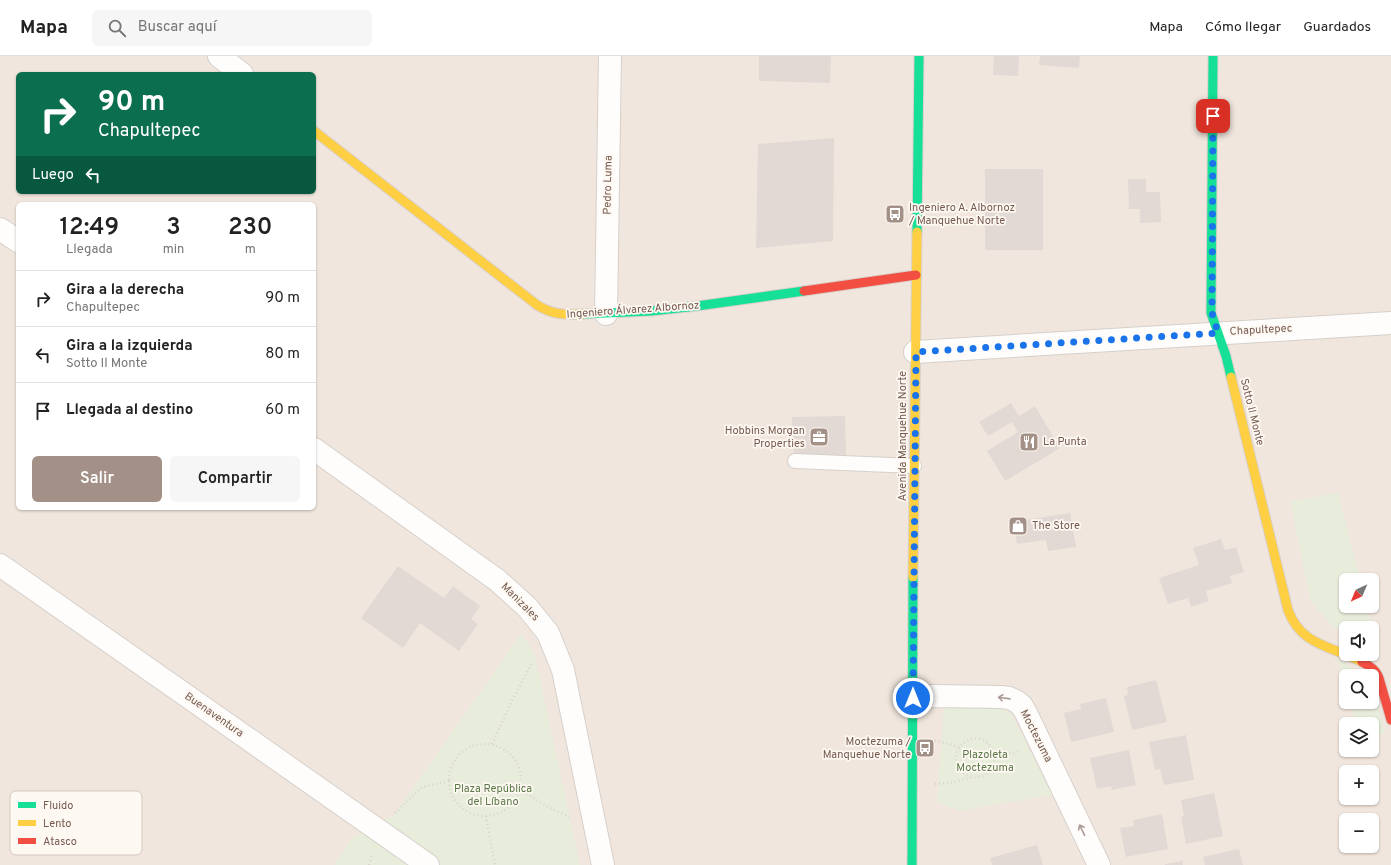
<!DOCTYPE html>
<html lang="es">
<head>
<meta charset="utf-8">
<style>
	body { margin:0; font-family:Overpass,sans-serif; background:#f6f6f6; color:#222; height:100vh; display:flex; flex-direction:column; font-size:15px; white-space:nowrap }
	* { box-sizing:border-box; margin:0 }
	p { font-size:13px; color:#767676 }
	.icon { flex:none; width:22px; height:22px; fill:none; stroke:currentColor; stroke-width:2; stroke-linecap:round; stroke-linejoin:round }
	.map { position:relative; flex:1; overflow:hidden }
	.panel { position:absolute; left:16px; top:146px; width:300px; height:308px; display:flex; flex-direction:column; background:#fff; border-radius:6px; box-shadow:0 1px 3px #0004 }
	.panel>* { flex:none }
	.hud { position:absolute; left:16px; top:16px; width:300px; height:122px; border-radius:6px; box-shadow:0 1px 3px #0004; background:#0b6e4f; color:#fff; overflow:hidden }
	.needle { width:26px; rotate:224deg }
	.fabs { position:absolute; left:1339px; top:517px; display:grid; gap:8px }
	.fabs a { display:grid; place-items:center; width:40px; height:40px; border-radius:6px; background:#fff; box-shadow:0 1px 3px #0004; font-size:20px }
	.pin { position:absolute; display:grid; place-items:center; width:34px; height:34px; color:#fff; margin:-17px; border-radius:8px; box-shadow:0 2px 6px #0006 }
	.me { position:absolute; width:44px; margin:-22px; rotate:0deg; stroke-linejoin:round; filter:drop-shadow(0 0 3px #0008) }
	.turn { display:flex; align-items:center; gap:14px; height:84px; padding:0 16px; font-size:18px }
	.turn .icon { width:52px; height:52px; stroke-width:2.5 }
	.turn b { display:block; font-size:28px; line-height:34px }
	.then { display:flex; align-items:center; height:38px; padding:0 16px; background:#0003; gap:8px; font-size:15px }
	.eta { display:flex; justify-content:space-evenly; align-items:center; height:68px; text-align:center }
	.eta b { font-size:24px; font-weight:600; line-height:28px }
	.cta { display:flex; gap:8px; margin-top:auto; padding:8px 16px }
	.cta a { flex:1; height:46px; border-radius:6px; background:#a39087; color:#fff; font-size:16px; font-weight:600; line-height:46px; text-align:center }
	.cta a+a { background:#f6f6f6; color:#222 }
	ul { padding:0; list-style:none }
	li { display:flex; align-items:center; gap:12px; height:56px; padding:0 16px; border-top:1px solid #e0e0e0 }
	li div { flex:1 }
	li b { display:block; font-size:15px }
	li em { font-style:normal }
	header { display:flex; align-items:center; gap:24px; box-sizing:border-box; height:56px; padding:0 20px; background:#fff; border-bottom:1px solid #e0e0e0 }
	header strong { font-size:19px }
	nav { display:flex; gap:22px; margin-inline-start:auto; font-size:14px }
	.search { width:280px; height:36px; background:#f6f6f6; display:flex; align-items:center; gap:10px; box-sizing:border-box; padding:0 14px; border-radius:6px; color:#767676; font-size:15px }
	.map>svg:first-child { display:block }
</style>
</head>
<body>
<header>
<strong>Mapa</strong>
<div class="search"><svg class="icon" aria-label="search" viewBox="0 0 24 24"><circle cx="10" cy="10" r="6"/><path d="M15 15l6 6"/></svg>Buscar aquí</div>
<nav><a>Mapa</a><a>Cómo llegar</a><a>Guardados</a></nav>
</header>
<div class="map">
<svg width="1391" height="809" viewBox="0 0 1391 809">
	<rect width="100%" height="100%" fill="#f8f3ee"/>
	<path fill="#f0e6dd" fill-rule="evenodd" d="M0 0H1391V809H0ZM18 18H314V136H18ZM18 148H314V452H18ZM1346 524H1372V550H1346ZM1346 572H1372V598H1346ZM1346 620H1372V646H1346ZM1346 668H1372V694H1346ZM1346 716H1372V742H1346ZM1346 764H1372V790H1346Z"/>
	<path fill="#e7edda" d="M1338 437 1360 524H1346V550H1366L1372 572H1346V575L1332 571 1310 543 1290 445Z
		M522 577 535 600 580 809H334L353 781 394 759Z
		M1337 602 1365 620H1346V634Z
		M1372 626 1385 677 1372 679V668H1356L1349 646H1372Z
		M998 651 1011 658 1052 739 959 755 937 746 944 652Z"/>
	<path fill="#e2d9d4" d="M759 0H831L830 27 759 25Z
		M994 0H1019L1018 20 993 19Z
		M1040 0H1080L1079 12 1039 9Z
		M834 82 833 185 756 192 758 88Z
		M985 113H1043V194H985Z
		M1128 123H1146V136H1160L1161 166 1140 167V153H1129Z
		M1011 347 1019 360 1035 350 1060 392 1005 425 987 395 1018 376 1012 366 988 380 979 366Z
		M845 360 846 401 794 403 792 361Z
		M1070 457 1076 491 1048 495 1046 484 1017 488 1013 466Z
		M1221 483 1225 494 1236 491 1244 516 1230 520 1232 527 1206 535 1209 545 1191 551 1188 542 1168 548 1159 522 1199 509 1193 492Z
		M398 510 444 542 453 530 480 550 471 563 478 568 459 595 420 567 403 592 361 562Z
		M1156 624 1167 666 1132 674 1124 640 1128 639 1127 631Z
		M1106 642 1114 676 1071 686 1064 657 1081 653 1080 648Z
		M1186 679 1194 724 1164 729 1160 713 1155 714 1149 686Z
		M1129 694 1136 729 1112 734 1111 730 1097 733 1090 702Z
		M1214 737 1223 780 1186 788 1181 761 1184 760 1181 744Z
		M1162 758 1168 793 1126 801 1120 772 1134 770 1133 764Z
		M1037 789 1043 809H992L990 802Z
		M1239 793 1243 809H1205L1203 801Z
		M1183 805V809H1165V808Z"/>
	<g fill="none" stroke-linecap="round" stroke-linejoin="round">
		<defs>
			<path id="lane" d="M795 405 914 410"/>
			<path id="street" d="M219 0 242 18
				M0 173 18 185
				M606 258 610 0
				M915 296 1391 267
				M314 393 497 524 527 551 548 577 563 614 603 809
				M0 509 428 809
				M913 642 934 640 1001 641 1009 642 1016 645 1022 650 1026 657 1099 809"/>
			<path id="fast" d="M1213 0 1211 257 1226 300 1231 321
				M917 176 919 0
				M583 258 651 255 697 250 804 235
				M912 809 913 521"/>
			<path id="slow" d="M314 75 537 249C553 259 565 259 583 258
				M1231 321 1288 554C1301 590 1332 590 1362 606
				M913 521 917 176"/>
			<path id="jam" d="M804 235 916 219
				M1362 606C1370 610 1376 614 1379 622L1391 664"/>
		</defs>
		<use href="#lane" stroke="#d6d0cb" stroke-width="16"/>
		<use href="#street" stroke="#d6d0cb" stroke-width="24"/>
		<use href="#fast" stroke="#d8d0ca" stroke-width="11"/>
		<use href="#slow" stroke="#d8d0ca" stroke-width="11"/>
		<use href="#jam" stroke="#d8d0ca" stroke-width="11"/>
		<path stroke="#dad3d0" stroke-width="2.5" stroke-dasharray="1 3" stroke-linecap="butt" d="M935 684 959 691
			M492 688 512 645 533 605
			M449 724a36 36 0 1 1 72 0a36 36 0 1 1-72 0Z
			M994 702 1018 695
			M935 728C942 727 948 727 954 726 959 725 964 723 969 722 972 721 975 722 978 721 986 720 993 713 994 705 995 700 993 694 990 690 972 666 935 706 971 721
			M520 733 546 750 569 761
			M395 757 422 731 449 725
			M486 760 495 809
			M369 809 372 799"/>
		<use href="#lane" stroke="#fefdfc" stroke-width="14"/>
		<use href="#street" stroke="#fefdfc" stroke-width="22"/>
		<use href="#fast" stroke="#16e098" stroke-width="9"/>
		<use href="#slow" stroke="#ffcf43" stroke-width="9"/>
		<use href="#jam" stroke="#f24e42" stroke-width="9"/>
	</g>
	<defs><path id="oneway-shaft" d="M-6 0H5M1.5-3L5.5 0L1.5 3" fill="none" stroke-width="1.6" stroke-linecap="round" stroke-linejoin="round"/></defs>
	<g stroke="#ac9b95">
		<use href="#oneway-shaft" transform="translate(1004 642) rotate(-172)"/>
		<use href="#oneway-shaft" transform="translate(1082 774) rotate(-116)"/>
	</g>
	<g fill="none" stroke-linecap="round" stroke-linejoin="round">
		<path stroke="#1a73e8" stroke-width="7" stroke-dasharray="0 12.6" d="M913 642 916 296 1218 277 1212 257 1213 60"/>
	</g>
	<defs>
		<symbol id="bus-square" viewBox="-11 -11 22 22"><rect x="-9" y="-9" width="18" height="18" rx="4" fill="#a39087" stroke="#fef8f2"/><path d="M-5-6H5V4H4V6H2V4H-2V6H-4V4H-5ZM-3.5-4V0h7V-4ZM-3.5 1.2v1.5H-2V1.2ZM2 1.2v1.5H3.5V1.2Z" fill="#fff"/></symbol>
		<symbol id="office-square" viewBox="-11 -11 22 22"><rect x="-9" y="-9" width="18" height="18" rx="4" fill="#a39087" stroke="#fef8f2"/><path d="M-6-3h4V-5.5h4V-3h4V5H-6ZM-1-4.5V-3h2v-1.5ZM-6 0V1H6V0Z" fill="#fff"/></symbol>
		<symbol id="restaurant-square" viewBox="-11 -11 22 22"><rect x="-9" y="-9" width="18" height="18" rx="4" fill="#a39087" stroke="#fef8f2"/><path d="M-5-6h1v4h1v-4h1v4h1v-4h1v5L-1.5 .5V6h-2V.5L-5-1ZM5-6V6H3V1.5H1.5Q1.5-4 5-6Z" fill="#fff"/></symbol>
		<symbol id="shop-square" viewBox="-11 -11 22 22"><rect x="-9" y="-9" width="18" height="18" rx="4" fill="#a39087" stroke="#fef8f2"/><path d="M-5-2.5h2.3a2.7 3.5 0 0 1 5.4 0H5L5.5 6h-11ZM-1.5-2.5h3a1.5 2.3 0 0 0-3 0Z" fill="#fff"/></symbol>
	</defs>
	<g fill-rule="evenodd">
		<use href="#bus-square" x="884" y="147" width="22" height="22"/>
		<use href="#office-square" x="808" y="370" width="22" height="22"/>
		<use href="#restaurant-square" x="1018" y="375" width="22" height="22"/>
		<use href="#shop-square" x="1007" y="459" width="22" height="22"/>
		<use href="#bus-square" x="914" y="681" width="22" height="22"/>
	</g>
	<g text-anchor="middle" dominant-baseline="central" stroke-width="3.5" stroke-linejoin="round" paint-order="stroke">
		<g font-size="11" fill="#755a50" stroke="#fef8f2">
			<text transform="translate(608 129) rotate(-89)">Pedro Luma</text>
			<text transform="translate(633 254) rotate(-4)">Ingeniero Álvarez Albornoz</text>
			<text transform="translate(1261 274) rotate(-3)">Chapultepec</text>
			<text transform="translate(1252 356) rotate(76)">Sotto Il Monte</text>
			<text transform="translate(903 380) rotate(-90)">Avenida Manquehue Norte</text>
			<text transform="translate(520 546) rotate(45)">Manizales</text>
			<text transform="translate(214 659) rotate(35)">Buenaventura</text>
			<text transform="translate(1036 680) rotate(63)">Moctezuma</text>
		</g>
		<g font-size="11" fill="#755a50" stroke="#fef8f2" text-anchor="start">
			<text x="909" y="152">Ingeniero A. Albornoz<tspan x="909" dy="13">/ Manquehue Norte</tspan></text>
			<text x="805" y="375" text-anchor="end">Hobbins Morgan<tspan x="805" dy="13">Properties</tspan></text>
			<text x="1043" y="386">La Punta</text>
			<text x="1032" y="470">The Store</text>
			<text x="911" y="686" text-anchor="end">Moctezuma /<tspan x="911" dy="13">Manquehue Norte</tspan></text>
		</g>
		<g font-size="11" fill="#5b7948" stroke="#fef8f2">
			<text x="985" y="699">Plazoleta<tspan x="985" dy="13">Moctezuma</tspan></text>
			<text x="493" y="733">Plaza República<tspan x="493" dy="13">del Líbano</tspan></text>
		</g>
	</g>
	<rect x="10" y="735" width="132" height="64" rx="6" fill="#fef8f2" stroke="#d5c9c1" stroke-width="1"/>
	<rect x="18" y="746" width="18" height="6" fill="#16e098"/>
	<rect x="18" y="764" width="18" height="6" fill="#ffcf43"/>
	<rect x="18" y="782" width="18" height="6" fill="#f24e42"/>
	<g font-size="11" fill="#755a50">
		<text x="43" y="753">Fluido</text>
		<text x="43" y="771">Lento</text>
		<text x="43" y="789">Atasco</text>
	</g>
</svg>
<div class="fabs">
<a><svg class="needle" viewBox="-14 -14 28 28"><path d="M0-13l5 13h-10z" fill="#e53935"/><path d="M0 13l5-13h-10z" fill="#767676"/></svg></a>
<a><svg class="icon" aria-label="sound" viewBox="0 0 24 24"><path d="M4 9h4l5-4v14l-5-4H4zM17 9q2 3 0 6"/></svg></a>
<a><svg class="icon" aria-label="search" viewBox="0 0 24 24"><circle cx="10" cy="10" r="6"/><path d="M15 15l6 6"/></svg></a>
<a><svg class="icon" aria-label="layers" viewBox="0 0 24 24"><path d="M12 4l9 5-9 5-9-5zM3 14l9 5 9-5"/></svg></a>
<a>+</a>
<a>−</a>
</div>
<div class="pin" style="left:1213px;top:60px;background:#d93025"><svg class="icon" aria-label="arrive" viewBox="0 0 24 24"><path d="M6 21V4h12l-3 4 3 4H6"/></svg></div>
<svg class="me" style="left:913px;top:642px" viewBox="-20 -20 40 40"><circle r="17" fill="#1a73e8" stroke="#fff" stroke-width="3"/><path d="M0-11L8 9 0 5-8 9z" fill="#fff"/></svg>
<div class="hud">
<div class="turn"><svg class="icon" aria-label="right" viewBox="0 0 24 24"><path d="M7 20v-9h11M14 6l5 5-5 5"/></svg><div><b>90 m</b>Chapultepec</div></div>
<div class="then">Luego<svg class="icon" aria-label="left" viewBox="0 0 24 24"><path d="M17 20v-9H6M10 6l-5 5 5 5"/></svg></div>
</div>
<section class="panel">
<div class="eta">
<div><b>12:49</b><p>Llegada</p></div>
<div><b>3</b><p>min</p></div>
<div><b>230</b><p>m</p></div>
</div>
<ul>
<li><svg class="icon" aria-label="right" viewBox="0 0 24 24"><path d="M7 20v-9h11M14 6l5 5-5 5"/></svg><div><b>Gira a la derecha</b><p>Chapultepec</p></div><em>90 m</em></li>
<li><svg class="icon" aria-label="left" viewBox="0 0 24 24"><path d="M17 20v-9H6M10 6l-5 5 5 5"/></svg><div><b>Gira a la izquierda</b><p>Sotto Il Monte</p></div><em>80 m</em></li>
<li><svg class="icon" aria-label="arrive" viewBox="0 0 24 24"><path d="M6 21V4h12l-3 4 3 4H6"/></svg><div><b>Llegada al destino</b></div><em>60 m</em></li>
</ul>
<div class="cta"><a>Salir</a><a>Compartir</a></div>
</section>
</div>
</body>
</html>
